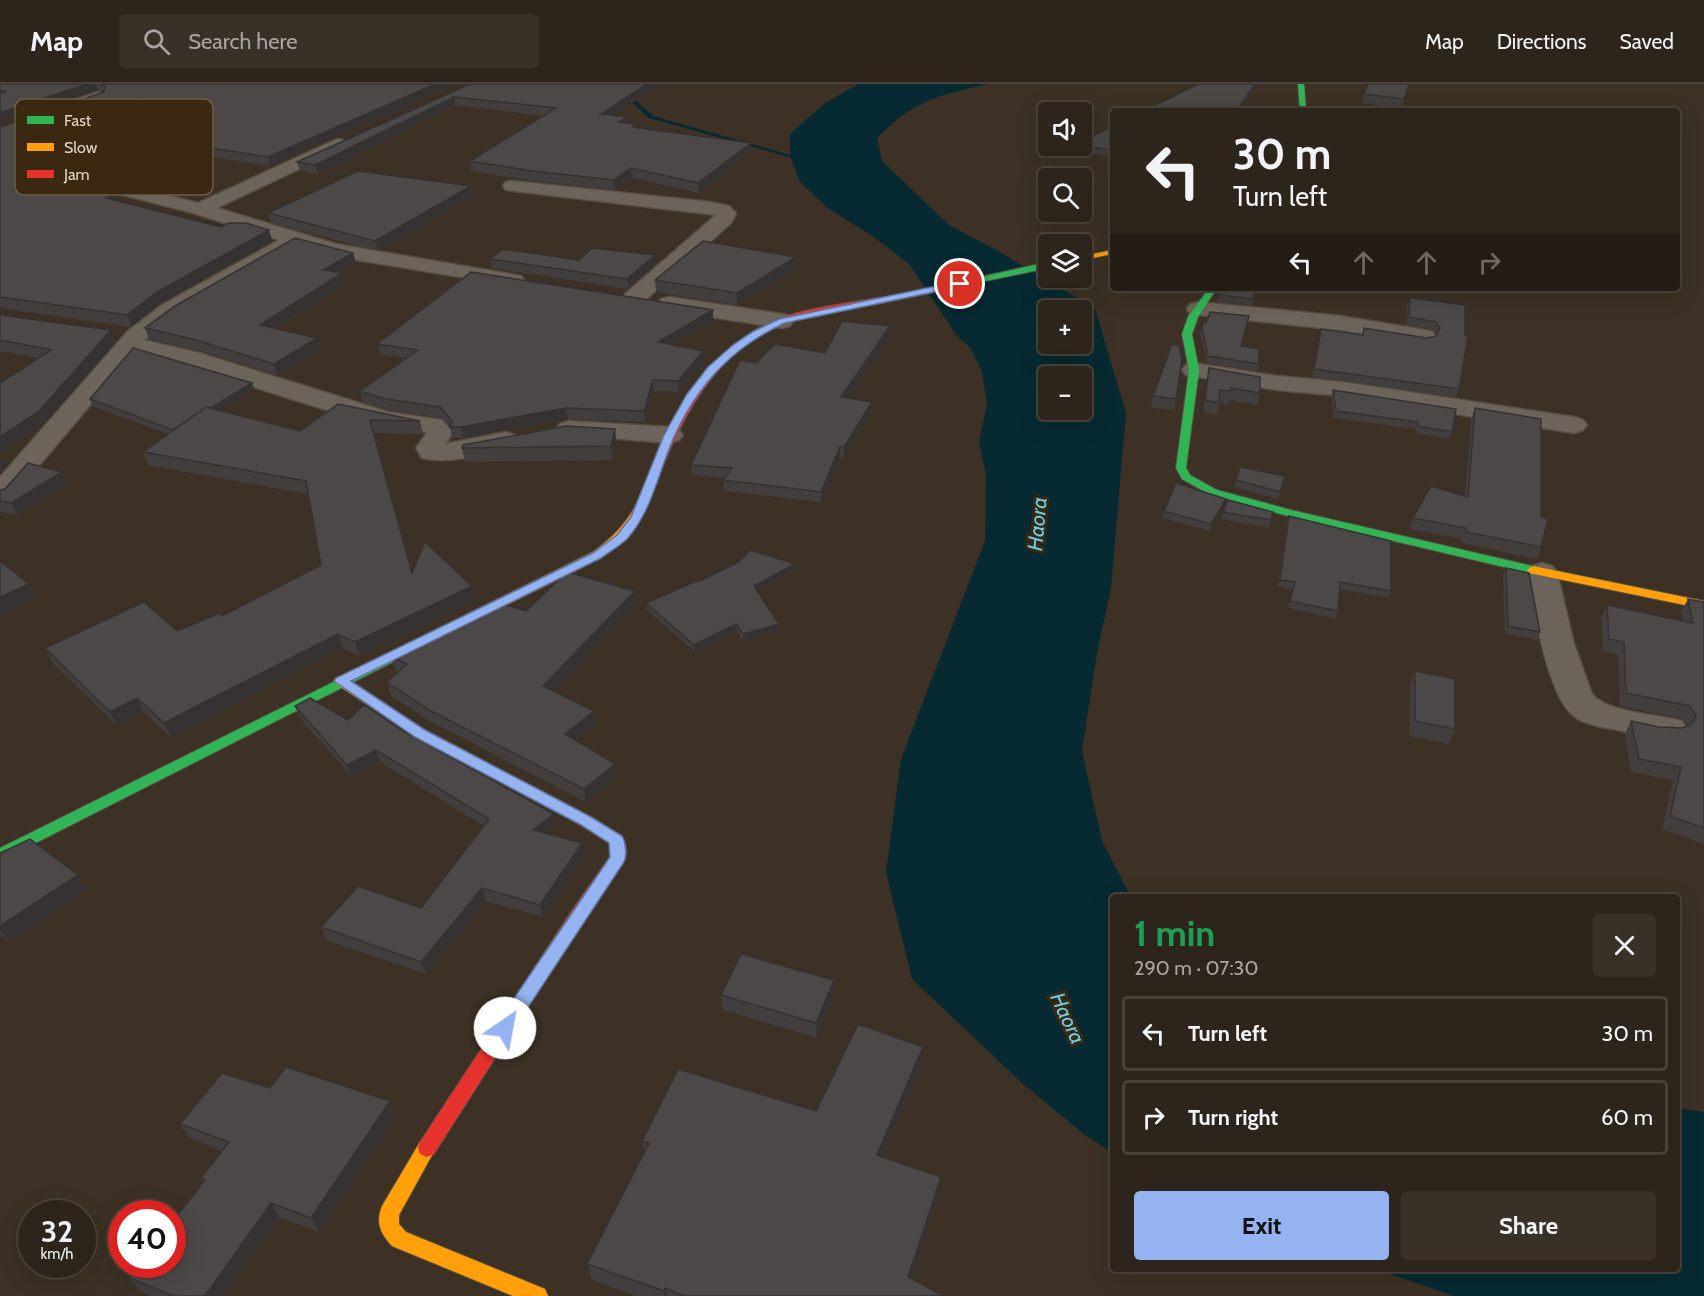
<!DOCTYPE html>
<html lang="en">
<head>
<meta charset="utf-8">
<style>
	body { margin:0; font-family:Cabin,sans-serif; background:#393128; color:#f1f3f6; height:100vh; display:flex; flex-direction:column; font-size:22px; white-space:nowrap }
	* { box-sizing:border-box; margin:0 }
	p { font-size:20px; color:#a7a5a3 }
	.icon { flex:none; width:33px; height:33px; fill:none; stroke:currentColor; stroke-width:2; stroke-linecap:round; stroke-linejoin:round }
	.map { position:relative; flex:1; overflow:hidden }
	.panel { position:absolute; left:1110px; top:810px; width:570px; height:378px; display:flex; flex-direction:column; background:#2d251b; border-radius:6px; box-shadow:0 6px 24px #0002,0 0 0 2px #48423a }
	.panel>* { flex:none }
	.banner { position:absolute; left:1110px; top:24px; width:570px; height:183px; border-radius:6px; box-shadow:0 6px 24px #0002,0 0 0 2px #48423a; background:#2d251b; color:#f1f3f6; overflow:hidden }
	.fabs { position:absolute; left:1038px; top:18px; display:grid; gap:12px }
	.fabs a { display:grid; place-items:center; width:54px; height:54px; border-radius:6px; background:#2d251b; box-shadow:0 6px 24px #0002,0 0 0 2px #48423a; font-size:30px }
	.speed { position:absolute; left:18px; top:1116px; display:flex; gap:12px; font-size:30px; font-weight:700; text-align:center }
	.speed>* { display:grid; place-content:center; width:78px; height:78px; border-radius:50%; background:#2d251b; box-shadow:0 6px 24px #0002,0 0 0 2px #48423a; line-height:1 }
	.speed small { font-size:15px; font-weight:400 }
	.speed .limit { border:9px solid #d22; background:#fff; color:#111 }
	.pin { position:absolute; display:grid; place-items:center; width:51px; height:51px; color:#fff; margin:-26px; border:3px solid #fff; border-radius:50%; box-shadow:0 2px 6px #0007 }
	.me { position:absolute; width:66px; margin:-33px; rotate:33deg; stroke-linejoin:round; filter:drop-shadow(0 0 4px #0008) }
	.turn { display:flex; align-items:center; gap:21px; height:126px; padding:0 24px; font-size:27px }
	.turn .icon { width:78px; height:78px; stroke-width:2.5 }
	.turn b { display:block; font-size:42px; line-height:51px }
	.lanes { display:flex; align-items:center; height:57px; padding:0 24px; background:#0003; justify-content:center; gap:30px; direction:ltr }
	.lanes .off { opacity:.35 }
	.round { display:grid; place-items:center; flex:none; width:63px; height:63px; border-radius:6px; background:#393128 }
	.summary { display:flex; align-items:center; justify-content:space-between; height:102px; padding:0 24px }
	h1 { font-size:36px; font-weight:800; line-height:45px; color:#1e9e55 }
	.primary-button { display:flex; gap:12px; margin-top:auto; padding:12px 24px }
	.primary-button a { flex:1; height:69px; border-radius:6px; background:#95b2f1; color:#111; font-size:24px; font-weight:800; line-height:69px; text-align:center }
	.primary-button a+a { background:#393128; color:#f1f3f6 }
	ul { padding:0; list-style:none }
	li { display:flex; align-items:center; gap:18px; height:75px; margin:0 12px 9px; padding:0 12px; border:3px solid #48423a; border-radius:6px }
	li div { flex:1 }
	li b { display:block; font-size:22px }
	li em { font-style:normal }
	header { display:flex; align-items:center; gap:36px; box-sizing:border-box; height:84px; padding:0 30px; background:#2d251b; border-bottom:2px solid #48423a }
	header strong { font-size:28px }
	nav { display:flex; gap:33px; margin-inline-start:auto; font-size:21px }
	.search { width:420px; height:54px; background:#393128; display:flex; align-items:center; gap:15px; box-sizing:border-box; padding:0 21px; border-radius:6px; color:#a7a5a3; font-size:22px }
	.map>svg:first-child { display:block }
</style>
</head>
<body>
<header>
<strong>Map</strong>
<div class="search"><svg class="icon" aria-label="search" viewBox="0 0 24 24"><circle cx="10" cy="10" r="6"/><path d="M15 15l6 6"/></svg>Search here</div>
<nav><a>Map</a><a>Directions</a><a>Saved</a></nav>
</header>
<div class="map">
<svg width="1704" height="1212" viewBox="0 0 1704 1212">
	<rect width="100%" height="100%" fill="#3c3124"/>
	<path fill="#072a32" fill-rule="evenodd" d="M858 0H987C936 12 915 16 877 54L882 77 949 141 998 167 1095 225 1126 329 1111 504 1097 569 1082 667 1102 757 1131 813H1113V1069L1085 1051 1023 1000 912 895 886 788 901 675 985 457 986 391 979 358 987 320 982 288 971 264 957 252 909 180 871 151 829 125 800 98 790 72V50L824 20ZM1048 226H1082V260H1048ZM1048 292H1082V326H1048Z
		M1677 1024 1704 1028V1212H1454L1375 1185H1677Z"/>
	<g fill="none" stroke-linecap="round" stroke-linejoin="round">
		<path fill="#072a32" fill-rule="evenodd" d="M612 0H618L653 32 808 76 803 77 649 34Z"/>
		<defs>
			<path id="street" d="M99 8 107 13 105 16 38 38 30 33 32 30Z
				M337 55 343 56 346 60 343 64 217 124 336 160 521 192 524 196 521 200 514 202 333 172 298 162 178 231 144 256 199 269 388 328 442 336 453 349 445 360 506 348 515 351 519 356 515 361C486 369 452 381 422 374L416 364 427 349 425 348C328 335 232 290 135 268L10 416 0 418V393L128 247 162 221 279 156 193 129 108 107 105 103 108 99 114 98 198 119Z
				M512 97 710 118 729 122 736 129 732 138 641 220 633 221 625 220 622 215 625 210 716 131 506 106 503 102 506 98Z
				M669 213 782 230 790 232 793 237 790 242 782 244 661 225 658 220 661 215Z
				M1198 218 1340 232 1425 246 1433 248 1436 253 1433 258 1425 260 1340 246 1190 230 1187 225 1190 220Z
				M1194 279 1277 292 1343 298 1574 333 1583 336 1587 341 1583 346 1574 349 1343 312 1277 306 1186 291 1182 286 1186 281Z
				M569 337 670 343 679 346 683 351 679 356 670 359 560 350 556 345 560 340Z
				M1542 479 1552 482 1557 488 1574 560 1592 610C1607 629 1658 630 1682 637L1687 645 1682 653C1663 659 1642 652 1623 647 1608 644 1586 642 1574 632 1547 612 1534 522 1527 488L1532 482Z"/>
			<path id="fast" d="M1298 0H1304L1306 27H1300Z
				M1048 178V184L876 220 872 217Z
				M1209 204H1217L1198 233 1192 250 1199 286 1186 384 1190 391 1217 406 1291 426 1537 483 1539 486 1537 489 1533 490 1288 432 1209 410 1182 395 1176 384 1189 286 1182 250 1188 233Z
				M462 534 466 535 468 538 466 541 0 777V764Z"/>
			<path id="slow" d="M1113 166V170L1082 176V172Z
				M654 389 659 392C646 429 633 450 601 474L466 541H458L456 538 458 535 593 468C623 446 635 428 649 392Z
				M1533 482 1704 517V525L1529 489 1527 486Z
				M341 593 425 646 591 733 622 752C628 763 629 780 615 784L609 782 607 778 610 773 609 759 581 741 415 652 336 600 334 597 336 594Z
				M427 1055 434 1058 436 1064 399 1131V1140L406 1148 545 1205 548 1212H513L392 1162C381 1150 375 1139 382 1122L420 1058Z"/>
			<path id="jam" d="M876 214 879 215V219C851 225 821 227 793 236 721 259 685 326 659 392L658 394H650L649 392C674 327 711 260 781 234 811 223 844 220 876 214Z
				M615 772 621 774 623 778 621 782 585 833 434 1070 427 1073 420 1070 418 1064 420 1058 573 825 609 774Z"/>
		</defs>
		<use href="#street" stroke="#574d43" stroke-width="3"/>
		<use href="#fast" stroke="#574d43" stroke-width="2"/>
		<use href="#slow" stroke="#574d43" stroke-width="2"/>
		<use href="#jam" stroke="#574d43" stroke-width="2"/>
		<use href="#street" fill="#6c645a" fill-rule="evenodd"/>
		<use href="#fast" fill="#30b455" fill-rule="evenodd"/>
		<use href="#slow" fill="#ff9f0a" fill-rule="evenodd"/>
		<use href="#jam" fill="#e5322d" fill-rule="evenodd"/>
	</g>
	<path fill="#423e3e" d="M0 0H456L270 82 214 73 144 103 115 96 108 97 106 99 118 103 121 113 114 116 221 143 269 146 272 157 161 219 131 243 0 224V43L94 42 150 26 145 23 97 37 67 31 64 22 103 9 98 6 0 39Z
		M470 0 659 2 614 31 627 33V39L636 40 637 43 751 68 699 109 632 94 615 106 534 97 471 87 470 77 544 32 455 21 318 90 300 87 297 78Z
		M1410 0 1401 24 1362 19 1364 10Z
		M1113 42V72L1076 67V62H1082Z
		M471 102 473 112 378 167 271 139 268 129Z
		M490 175 579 176 656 180 628 205 492 184Z
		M356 179 339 189H342L345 200 275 245 320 265 277 291 200 267 149 255 145 244Z
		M796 185 737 221 656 208 655 196Z
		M1257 204 1252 221 1217 218 1219 211Z
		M1410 214 1465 221 1459 305 1456 313 1312 293 1321 245 1363 251 1427 254 1436 252 1437 250 1434 246 1407 241V222Z
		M0 231 116 258 45 339 0 369V299L39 274 0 267Z
		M713 236 672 261 704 278 679 308 654 307 645 338 568 335 463 354H452L450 342 442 334 388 326 363 318 360 307 406 274 380 270 377 260Z
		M1206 239 1241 262 1259 280 1258 287 1207 279 1200 250 1202 244Z
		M890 242V252L848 314 872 328 844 374 840 373 821 418 724 407 723 396 725 394 692 391 691 381 756 279 825 269Z
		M1209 284 1260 309 1257 321 1229 316 1228 320 1219 319 1217 331 1203 329Z
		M254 305 220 326 300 347 338 320 420 337 423 350 373 349 412 489 475 516 360 572 342 564 171 653 144 629 117 642 52 578 45 564 177 547 222 532 321 481 308 410 148 381 143 368 168 350 92 322 90 315Z
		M1333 306 1452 348 1450 355 1416 349V345L1334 334 1331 313Z
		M1153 312 1176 315 1174 326 1151 324Z
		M1475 324 1541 463 1537 475 1462 459V455L1409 445 1413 434 1465 412 1471 335Z
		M615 345 616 358 613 376 465 378 462 364Z
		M62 388 68 401 18 431 0 428V406Z
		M1236 396 1283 399 1278 415 1234 403Z
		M1224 422 1210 447 1162 434 1164 427Z
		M1223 428H1273L1269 444 1222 435Z
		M1289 432 1391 507 1389 514 1339 505 1338 527 1335 535 1288 524 1293 506 1278 503 1287 439Z
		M795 480V487L758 507 779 548 743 558 737 548 695 568 647 526 646 519 698 498Z
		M1506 484 1540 548 1537 556 1505 550 1503 491Z
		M1688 515 1704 518V760L1662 745 1673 696 1631 688 1625 650 1631 637 1659 643 1682 644 1688 642 1683 635 1620 622 1618 571 1603 567 1601 533 1607 521 1683 537 1681 528Z
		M636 520 553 607 594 627 596 640 576 657 617 693 586 718 433 639 391 612 387 598 399 588 395 586 391 573 526 527Z
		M1415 587 1455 645 1449 660 1409 652 1410 602Z
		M295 622 348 636 403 647 554 730 556 742 547 749 582 759 585 772 543 833 486 817 426 890 326 856 321 843 421 824 484 742 380 678 352 693 300 634Z
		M0 769 87 806 9 858 0 850Z
		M721 911H834L817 954 723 926Z
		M922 981 883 1073 939 1110 911 1195 944 1212H635L592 1196 587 1180 644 1069 642 1057 816 1027Z
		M270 1004 396 1032 319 1148 279 1133 223 1212H151L140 1207 129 1194 204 1098 201 1094 222 1067 189 1054 180 1040Z"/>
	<path fill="#363232" d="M87 0H96L98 6 0 39V29Z
		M435 0H456L270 82 268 73Z
		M647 0H659V2L602 39 601 30Z
		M1255 0H1258L1239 27H1237L1239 23Z
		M1409 0H1410L1401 24Z
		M454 13 455 21 318 90 315 81Z
		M142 14 145 23 97 37 94 28Z
		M627 33 628 42 619 38Z
		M751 59V68L699 109 698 99Z
		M211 64 214 73 144 103 140 93Z
		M631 84 632 94 615 106 614 96Z
		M111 86 115 96 108 97 103 103 99 93 104 87Z
		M471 102 473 112 378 167 375 157Z
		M118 103 121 113 114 116 116 122 102 110Z
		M269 146 272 157 161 219 131 243 127 231 157 208Z
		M353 169 356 179 326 197 323 186Z
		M655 171 656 180 628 205 627 195Z
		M796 173V185L737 221V209Z
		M342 189 345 200 263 252 260 241Z
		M713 226V236L659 269 658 258Z
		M890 242V252L842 323 841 313Z
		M111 246 116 258 45 339 0 369V353Z
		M317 254 320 265 277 291 274 280Z
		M703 267 704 278 679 308 678 297Z
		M653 296 654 307 645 338 644 327Z
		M252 299 254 305 176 353 174 347Z
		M872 318V328L844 374V363Z
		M566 324 568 335 463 354 461 343Z
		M615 345 616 358 613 376 611 362Z
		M840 363V373L821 418V408Z
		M0 372 6 383 0 390Z
		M62 388 68 401 18 431 11 419Z
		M1226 415 1224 422 1210 447 1211 440Z
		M795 480V487L754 509V502Z
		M29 500 37 515 0 533V513Z
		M472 502 475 516 360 572 355 558Z
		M635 507 636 520 546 615 543 602Z
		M736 540 737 548 695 568 694 561Z
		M779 540V548L743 558V550Z
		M338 550 342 564 171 653 164 639Z
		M0 574 4 580 0 582Z
		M137 614 144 629 117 642 110 628Z
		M594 627 596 640 568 664 565 650Z
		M376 666 380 678 352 693 347 681Z
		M615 680 617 693 586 718 584 705Z
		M554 730 556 742 536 758 533 746Z
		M582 759 585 772 543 833 540 821Z
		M78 791 87 806 9 858 0 845V842Z
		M482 804 486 817 426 890 421 878Z
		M834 896V911L817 954 816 939Z
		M923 963 922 981 876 1089 877 1071Z
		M390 1017 396 1032 319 1148 311 1134Z
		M941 1093 939 1110 907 1210 908 1193Z
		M271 1119 279 1133 223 1212H205Z
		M665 1204 667 1212H665L664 1207Z"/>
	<path fill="#4d4848" stroke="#363232" stroke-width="1.5" d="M0 0H87L0 29V10L7 7H0Z
		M101 0H435L268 73 211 64 140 93 111 86 104 87 99 93 103 98 118 103 102 110 113 112 106 114 221 143 229 139H246L269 146 157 208 127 231 0 213V43L36 31 94 42 150 26 153 21 142 14 94 28 64 22 104 8 105 2Z
		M470 0H647L601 30 627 33 619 38 636 40 632 43 751 59 698 99 631 84 614 96 532 87 470 77 556 24 454 13 315 81 297 78Z
		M1198 0H1255L1239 23 1237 27H1144Z
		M1368 0H1409L1404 15 1364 10Z
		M1113 42V66L1081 62 1082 58Z
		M358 87 471 102 375 157 268 129Z
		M295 154 353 169 323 186 342 189 260 241 317 254 274 280 196 256 145 244 175 222Z
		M703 157 796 173 737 209 655 196Z
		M592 164 655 171 627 195 490 175 503 165 579 176Z
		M471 188 713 226 658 258 703 267 678 297 653 296 644 327 566 324 461 343H450L452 337 440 323 386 315 360 307 418 266 377 260Z
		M1223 204H1256L1253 215 1219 211Z
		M1410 214 1465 221V251H1468L1459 305 1314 285 1321 245 1363 251 1364 244 1427 254 1436 252 1440 244 1436 238 1409 233Z
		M1210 228 1249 232 1241 262 1259 265V280L1208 272 1202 244 1204 237 1206 239Z
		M0 231 111 246 39 327 0 353V299L51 266 0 256Z
		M842 237 890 242 841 313 872 318 844 363H840L821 408 723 396 732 384 691 381 740 276 756 279 775 260 825 269Z
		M1172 260 1179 261 1182 275 1176 315 1153 312Z
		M133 264 252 299 211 324 206 323 173 346 90 315Z
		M1209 284 1260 293V309L1231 304V307L1220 306 1219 318 1205 317Z
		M1333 306 1456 325 1452 348 1418 342V338L1336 327Z
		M338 320 420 337 370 336 412 489 425 458 472 502 355 558 338 550 164 639 137 614 110 628 45 564 144 518 177 547 220 529 222 532 321 481 306 397 143 368 206 323 300 347Z
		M1475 324 1541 335V433L1548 435 1541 463 1466 448V444L1413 434 1431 402 1468 413Z
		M566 342 615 345 611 362 462 364 463 361Z
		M28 379 62 388 11 419 0 417V406L5 405Z
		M1240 383 1285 392 1280 408 1236 396Z
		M1176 399 1226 415 1211 440 1164 427Z
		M1228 416 1273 428 1271 436 1223 428Z
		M1289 432 1391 457V507L1340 498 1338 527 1290 517 1295 498 1280 496Z
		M750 466 795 480 754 502 779 540 743 550 736 540 694 561 646 519 696 497 698 498 739 478Z
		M0 477 29 500 0 513Z
		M1506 484 1529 489 1540 548 1508 542Z
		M567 488 635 507 543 602 594 627 565 650 615 680 584 705 429 626 387 598 407 580 391 573 500 519 526 527Z
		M1688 515 1704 518V744L1670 732 1681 683 1639 675 1631 637 1659 643 1682 644 1691 641 1696 631 1690 622 1626 609 1624 558 1609 555 1607 521 1693 539Z
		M1415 587 1455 595V645L1415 637Z
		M310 614 348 636 364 621 403 647 554 730 533 746 582 759 540 821 482 804 421 878 321 843 358 802 421 824 489 735 376 666 347 681 295 622Z
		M30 755 78 791 0 842V769Z
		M741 870 834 896 816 939 721 911Z
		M858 940 923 963 877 1071 941 1093 908 1193 944 1212H684L665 1204 664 1207 587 1180 649 1059 642 1057 678 985 816 1027Z
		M286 983 390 1017 311 1134 271 1119 205 1212H174L129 1194 140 1180H172V1138L205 1096 201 1094 229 1058 180 1040 222 989 270 1004Z"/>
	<path fill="#95b2f1" stroke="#61749d" stroke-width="1.5" d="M960 197 964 200 963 202 785 239C733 263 699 299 675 351 659 385 653 426 627 455 620 462 609 468 601 474L351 597 425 646 591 733 622 752C626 759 627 771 624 778L511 949 505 951 498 949 496 944 498 938 610 773 609 759 581 741 415 653 334 597 336 594 593 469 617 451 631 433 664 351 687 310 708 283 733 261 754 247 779 235Z"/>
	<g text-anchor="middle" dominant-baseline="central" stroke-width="6" stroke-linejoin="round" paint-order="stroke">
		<g font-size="21" font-style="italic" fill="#67d0ee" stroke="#3b2810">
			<text transform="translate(1037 440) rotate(-85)">Haora</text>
			<text transform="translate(1068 934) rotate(65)">Haora</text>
		</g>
	</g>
	<rect x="15" y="15" width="198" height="96" rx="9" fill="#3b2810" stroke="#6d5c47" stroke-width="1.5"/>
	<rect x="27" y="32" width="27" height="8" fill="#30b455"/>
	<rect x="27" y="59" width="27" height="8" fill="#ff9f0a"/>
	<rect x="27" y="86" width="27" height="8" fill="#e5322d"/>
	<g font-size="16" fill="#e0d4c6">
		<text x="64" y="42">Fast</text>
		<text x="64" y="69">Slow</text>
		<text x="64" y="96">Jam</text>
	</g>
</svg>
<div class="fabs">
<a><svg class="icon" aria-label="sound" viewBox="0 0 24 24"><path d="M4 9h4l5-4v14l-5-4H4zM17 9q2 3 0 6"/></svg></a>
<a><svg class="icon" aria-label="search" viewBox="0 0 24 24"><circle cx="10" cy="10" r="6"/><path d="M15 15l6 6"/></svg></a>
<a><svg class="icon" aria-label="layers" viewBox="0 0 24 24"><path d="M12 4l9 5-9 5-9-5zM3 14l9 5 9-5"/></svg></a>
<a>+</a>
<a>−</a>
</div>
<div class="speed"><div>32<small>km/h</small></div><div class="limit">40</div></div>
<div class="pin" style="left:960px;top:200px;background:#d93025"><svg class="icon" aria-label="arrive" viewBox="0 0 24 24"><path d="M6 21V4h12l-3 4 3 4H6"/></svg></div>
<svg class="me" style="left:505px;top:944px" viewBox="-20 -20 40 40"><circle r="19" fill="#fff"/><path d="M0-13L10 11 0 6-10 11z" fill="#95b2f1"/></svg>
<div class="banner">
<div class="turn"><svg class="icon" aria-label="left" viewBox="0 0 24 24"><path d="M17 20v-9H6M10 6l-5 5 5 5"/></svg><div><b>30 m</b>Turn left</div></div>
<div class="lanes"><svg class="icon" aria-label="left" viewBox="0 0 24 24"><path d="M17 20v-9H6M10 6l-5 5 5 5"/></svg><svg class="icon off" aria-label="ahead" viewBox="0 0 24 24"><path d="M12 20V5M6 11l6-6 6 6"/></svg><svg class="icon off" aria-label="ahead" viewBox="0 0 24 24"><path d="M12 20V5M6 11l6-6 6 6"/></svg><svg class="icon off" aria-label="right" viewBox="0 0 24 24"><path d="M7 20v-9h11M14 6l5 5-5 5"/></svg></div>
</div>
<section class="panel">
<div class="summary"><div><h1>1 min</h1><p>290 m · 07:30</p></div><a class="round"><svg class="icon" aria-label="close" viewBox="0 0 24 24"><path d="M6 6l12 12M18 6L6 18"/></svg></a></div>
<ul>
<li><svg class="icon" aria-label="left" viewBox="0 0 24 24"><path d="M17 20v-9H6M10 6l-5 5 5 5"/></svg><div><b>Turn left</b></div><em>30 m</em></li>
<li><svg class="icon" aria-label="right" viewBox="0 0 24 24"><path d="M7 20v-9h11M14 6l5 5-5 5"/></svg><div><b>Turn right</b></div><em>60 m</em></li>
</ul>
<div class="primary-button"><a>Exit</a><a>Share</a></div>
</section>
</div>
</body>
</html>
